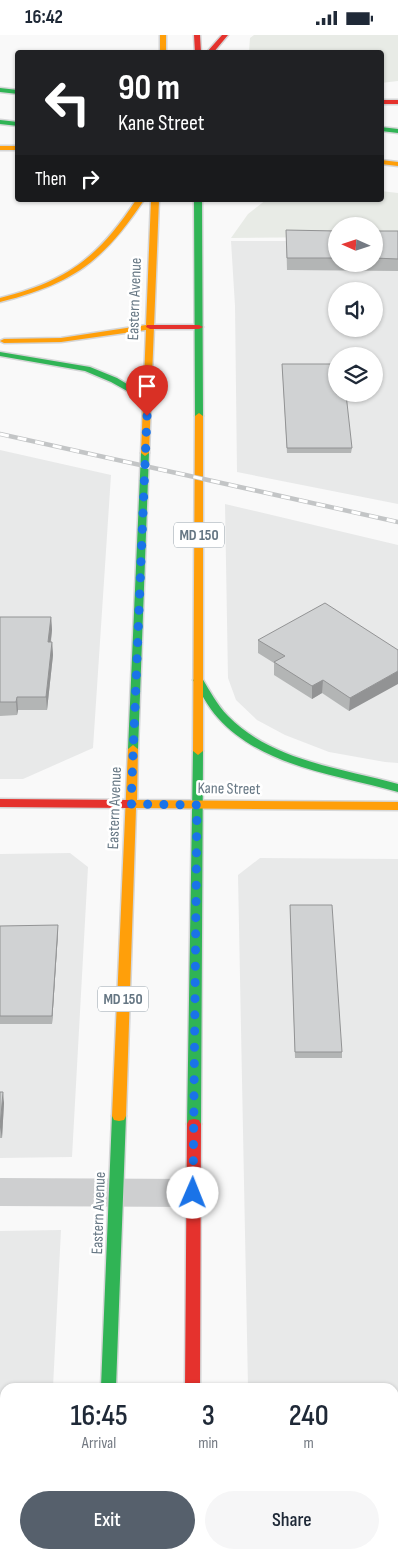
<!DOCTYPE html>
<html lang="en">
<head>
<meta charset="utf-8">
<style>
	body { margin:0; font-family:"Sofia Sans Condensed",sans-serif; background:#f6f6f7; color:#1f2937; height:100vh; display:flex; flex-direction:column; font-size:19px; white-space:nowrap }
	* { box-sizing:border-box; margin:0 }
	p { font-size:16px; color:#747a83 }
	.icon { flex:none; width:28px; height:28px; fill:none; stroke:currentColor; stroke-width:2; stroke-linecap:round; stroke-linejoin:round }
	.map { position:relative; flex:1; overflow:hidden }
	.sheet { position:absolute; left:0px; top:1348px; width:399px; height:176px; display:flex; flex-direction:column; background:#fff; border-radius:15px 15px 0 0; box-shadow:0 1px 4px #0004 }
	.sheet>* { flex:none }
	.guide { position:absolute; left:15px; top:15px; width:369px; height:152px; border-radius:5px; box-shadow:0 1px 4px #0004; background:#202124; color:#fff; overflow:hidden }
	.needle { width:32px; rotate:273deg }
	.fabs { position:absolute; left:328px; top:182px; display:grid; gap:10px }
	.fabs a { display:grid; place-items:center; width:55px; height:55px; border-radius:50%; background:#fff; box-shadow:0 1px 4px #0004; font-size:25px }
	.pin { position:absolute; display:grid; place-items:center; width:42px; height:42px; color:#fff; margin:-51px -21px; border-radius:50% 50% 50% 0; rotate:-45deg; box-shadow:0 0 5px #0007 }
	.pin .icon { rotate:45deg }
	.me { position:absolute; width:55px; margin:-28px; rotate:1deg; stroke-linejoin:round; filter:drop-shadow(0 0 4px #0008) }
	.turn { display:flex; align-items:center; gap:18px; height:105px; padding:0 20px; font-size:22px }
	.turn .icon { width:65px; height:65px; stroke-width:2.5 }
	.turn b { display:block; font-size:35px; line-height:42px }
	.then { display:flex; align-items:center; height:48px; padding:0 20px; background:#0003; gap:10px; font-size:19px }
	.eta { display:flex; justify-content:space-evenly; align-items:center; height:85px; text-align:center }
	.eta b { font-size:30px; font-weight:600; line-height:35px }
	.button { display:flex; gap:10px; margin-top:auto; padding:10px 20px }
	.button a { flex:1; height:58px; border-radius:30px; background:#56606c; color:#fff; font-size:20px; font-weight:600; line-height:58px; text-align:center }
	.button a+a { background:#f6f6f7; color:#1f2937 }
	.status { display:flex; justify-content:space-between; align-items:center; height:35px; padding:0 25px; background:#fff; direction:ltr }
	.status svg { height:14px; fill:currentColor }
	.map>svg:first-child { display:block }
</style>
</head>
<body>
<div class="status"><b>16:42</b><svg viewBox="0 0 49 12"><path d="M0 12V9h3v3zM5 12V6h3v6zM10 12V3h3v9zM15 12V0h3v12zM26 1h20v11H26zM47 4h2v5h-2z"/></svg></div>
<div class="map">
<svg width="398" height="1523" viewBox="0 0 398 1523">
	<rect width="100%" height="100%" fill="#f9f9f9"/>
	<path fill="#e8e9e9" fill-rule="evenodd" d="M231 206H336V229H374L398 207V469L237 437 235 271ZM336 256H374V294H336ZM336 321H374V359H336Z
		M0 415 111 440 93 713 23 744H0Z
		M225 469 398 510V728L385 727 329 717 285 700 257 685 236 665 228 643Z
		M70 818 88 832 72 1122 0 1123V819Z
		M260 823 398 824V1523H252V1519H394V1352H248L238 840Z
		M61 1195 53 1352H5V1519H45V1523H0V1196Z"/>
	<path fill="#e8ebe6" d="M254 0H398V46L381 48V18L249 17 250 3Z
		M381 156 398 158V202H374V191H336V202L231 203 248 179 266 165H381Z"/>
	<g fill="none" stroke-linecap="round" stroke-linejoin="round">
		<defs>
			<path id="fast" d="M0 53 18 55V59L0 57Z
				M0 85 18 87V91L0 89Z
				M381 92 398 94V98L381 96Z
				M194 165H202L203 381 199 384 195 381Z
				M0 317 90 332 117 343 152 364 151 366H145L111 347 85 336 0 321Z
				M145 415 149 418 138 714 133 718 128 714 141 418Z
				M198 642 202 643C210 656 217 670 228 681 272 726 341 733 398 749V757C338 740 262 732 218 683 208 672 201 658 193 645Z
				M198 712 203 716 201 1089 199 1093 194 1094 189 1093 187 1089 193 716Z
				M119 1076 124 1077 126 1081 116 1352H101L112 1081 114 1077Z"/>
			<path id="slow" d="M160 0H166V18H160Z
				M0 111H18V115H0Z
				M381 125 398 127V131L381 129Z
				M136 165H144C103 227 72 249 0 267V263C67 246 98 223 136 165Z
				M151 165H159L149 418 145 421 141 418 146 295 61 307 4 308 0 306 4 304 61 303 146 290Z
				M199 378 203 381V716L198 720 193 716 195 381Z
				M133 710 138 714 137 765 398 767V775L136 773 126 1081 124 1085 119 1086 114 1085 112 1081 128 714Z
				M93 1519H109V1523H93Z
				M184 1519H200V1523H184Z"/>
			<path id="jam" d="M194 0H200L201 18H195Z
				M222 0H228L213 18H206Z
				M381 65H398V69H381Z
				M147 290H199L203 292 199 294H150L146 292Z
				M0 764 131 765 137 769 131 773 0 772Z
				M194 1084 199 1085 201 1089 200 1352H185L187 1089 189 1085Z"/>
		</defs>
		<use href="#fast" stroke="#d5d6d7" stroke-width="3"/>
		<use href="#slow" stroke="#d5d6d7" stroke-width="3"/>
		<use href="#jam" stroke="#d5d6d7" stroke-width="3"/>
		<path fill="#cecfd0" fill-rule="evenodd" d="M0 1143 193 1144 205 1148 210 1158 205 1168 193 1172 0 1171Z"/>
		<use href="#fast" fill="#30b455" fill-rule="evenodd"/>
		<use href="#slow" fill="#ff9f0a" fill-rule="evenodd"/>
		<use href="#jam" fill="#e5322d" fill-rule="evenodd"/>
		<defs>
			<path id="rail" d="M0 399 398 487"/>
		</defs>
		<use href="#rail" stroke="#c3c5c6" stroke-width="4.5"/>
		<use href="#rail" stroke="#fff" stroke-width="3" stroke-dasharray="9" stroke-linecap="butt"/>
	</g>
	<path fill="#b3b5b5" d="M286 195 336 196V229H374V196H398V236L287 235Z
		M282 329 352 413 351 418H287Z
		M0 582H51L52 595 51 607H52L53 620 47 675H18L17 680 0 681Z
		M258 605 398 615 349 676 322 658 312 664 274 640V628L258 618Z
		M290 870 342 1017V1023H295Z
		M0 891 58 898 52 989H0Z
		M0 1057 4 1068 2 1103H0Z
		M0 1419 2 1521H0Z"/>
	<path fill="#929394" d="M51 582 52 595 49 620 48 607Z
		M52 607 53 620 47 675 46 662Z
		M398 636V649L349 676 350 663Z
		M323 645 322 658 312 664V651Z
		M17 662 18 675 17 680 16 667Z
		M58 890V898L52 989V981Z
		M3 1057 4 1068 2 1103 0 1092Z
		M5 1441V1483L2 1521 0 1508Z"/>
	<path fill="#d0d2d3" stroke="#929394" d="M286 195 336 196V223H287Z
		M374 196H398V224L374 223Z
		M282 329H336V359H346L352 413H287Z
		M325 568 398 615V636L350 663 323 645 312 651 274 627 285 621 258 605Z
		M0 582H51L48 607H52L46 662H17L16 667H0Z
		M290 870H332L342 1017H295Z
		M58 890 52 981H0V891Z
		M0 1057H3L0 1092Z
		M0 1419H5V1441L0 1508Z
		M305 1519H374V1523H305Z"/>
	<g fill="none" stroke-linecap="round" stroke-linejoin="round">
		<path stroke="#1a73e8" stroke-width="9" stroke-dasharray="0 16.2" d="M147 381 131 769 197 770 193 1158"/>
	</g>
	<g text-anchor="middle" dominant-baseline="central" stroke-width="5" stroke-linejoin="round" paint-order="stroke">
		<g fill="#fff" stroke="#939fa8" stroke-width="1">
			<rect x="174" y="487.5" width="50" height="25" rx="4"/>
			<rect x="98" y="951.5" width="50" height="25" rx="4"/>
		</g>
		<g font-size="15" font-weight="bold" fill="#657683">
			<text x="199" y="500">MD 150</text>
			<text x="123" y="964">MD 150</text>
		</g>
		<g font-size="16" fill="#657683" stroke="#fff">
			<text transform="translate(135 264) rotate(-88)">Eastern Avenue</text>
			<text transform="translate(229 754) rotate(1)">Kane Street</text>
			<text transform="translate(115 773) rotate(-88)">Eastern Avenue</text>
			<text transform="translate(99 1178) rotate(-88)">Eastern Avenue</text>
		</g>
	</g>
</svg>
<div class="fabs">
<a><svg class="needle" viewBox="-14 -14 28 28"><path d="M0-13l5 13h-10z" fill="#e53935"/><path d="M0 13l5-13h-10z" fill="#747a83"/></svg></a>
<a><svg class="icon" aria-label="sound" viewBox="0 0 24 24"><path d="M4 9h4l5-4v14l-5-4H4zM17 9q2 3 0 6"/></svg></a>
<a><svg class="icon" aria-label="layers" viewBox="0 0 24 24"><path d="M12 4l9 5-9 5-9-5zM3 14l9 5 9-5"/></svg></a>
</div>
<div class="pin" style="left:147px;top:381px;background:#d93025"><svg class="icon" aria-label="arrive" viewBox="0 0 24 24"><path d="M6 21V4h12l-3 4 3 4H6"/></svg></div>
<svg class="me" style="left:193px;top:1158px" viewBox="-20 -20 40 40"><circle r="19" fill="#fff"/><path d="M0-13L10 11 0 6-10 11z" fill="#1a73e8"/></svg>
<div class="guide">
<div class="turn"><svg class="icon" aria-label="left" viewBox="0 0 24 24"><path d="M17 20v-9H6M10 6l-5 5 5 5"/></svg><div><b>90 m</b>Kane Street</div></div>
<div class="then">Then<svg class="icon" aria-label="right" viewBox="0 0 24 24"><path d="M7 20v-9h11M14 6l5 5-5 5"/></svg></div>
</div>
<section class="sheet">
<div class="eta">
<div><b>16:45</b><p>Arrival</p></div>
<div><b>3</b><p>min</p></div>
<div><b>240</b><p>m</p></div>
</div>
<div class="button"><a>Exit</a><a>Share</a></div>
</section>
</div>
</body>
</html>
